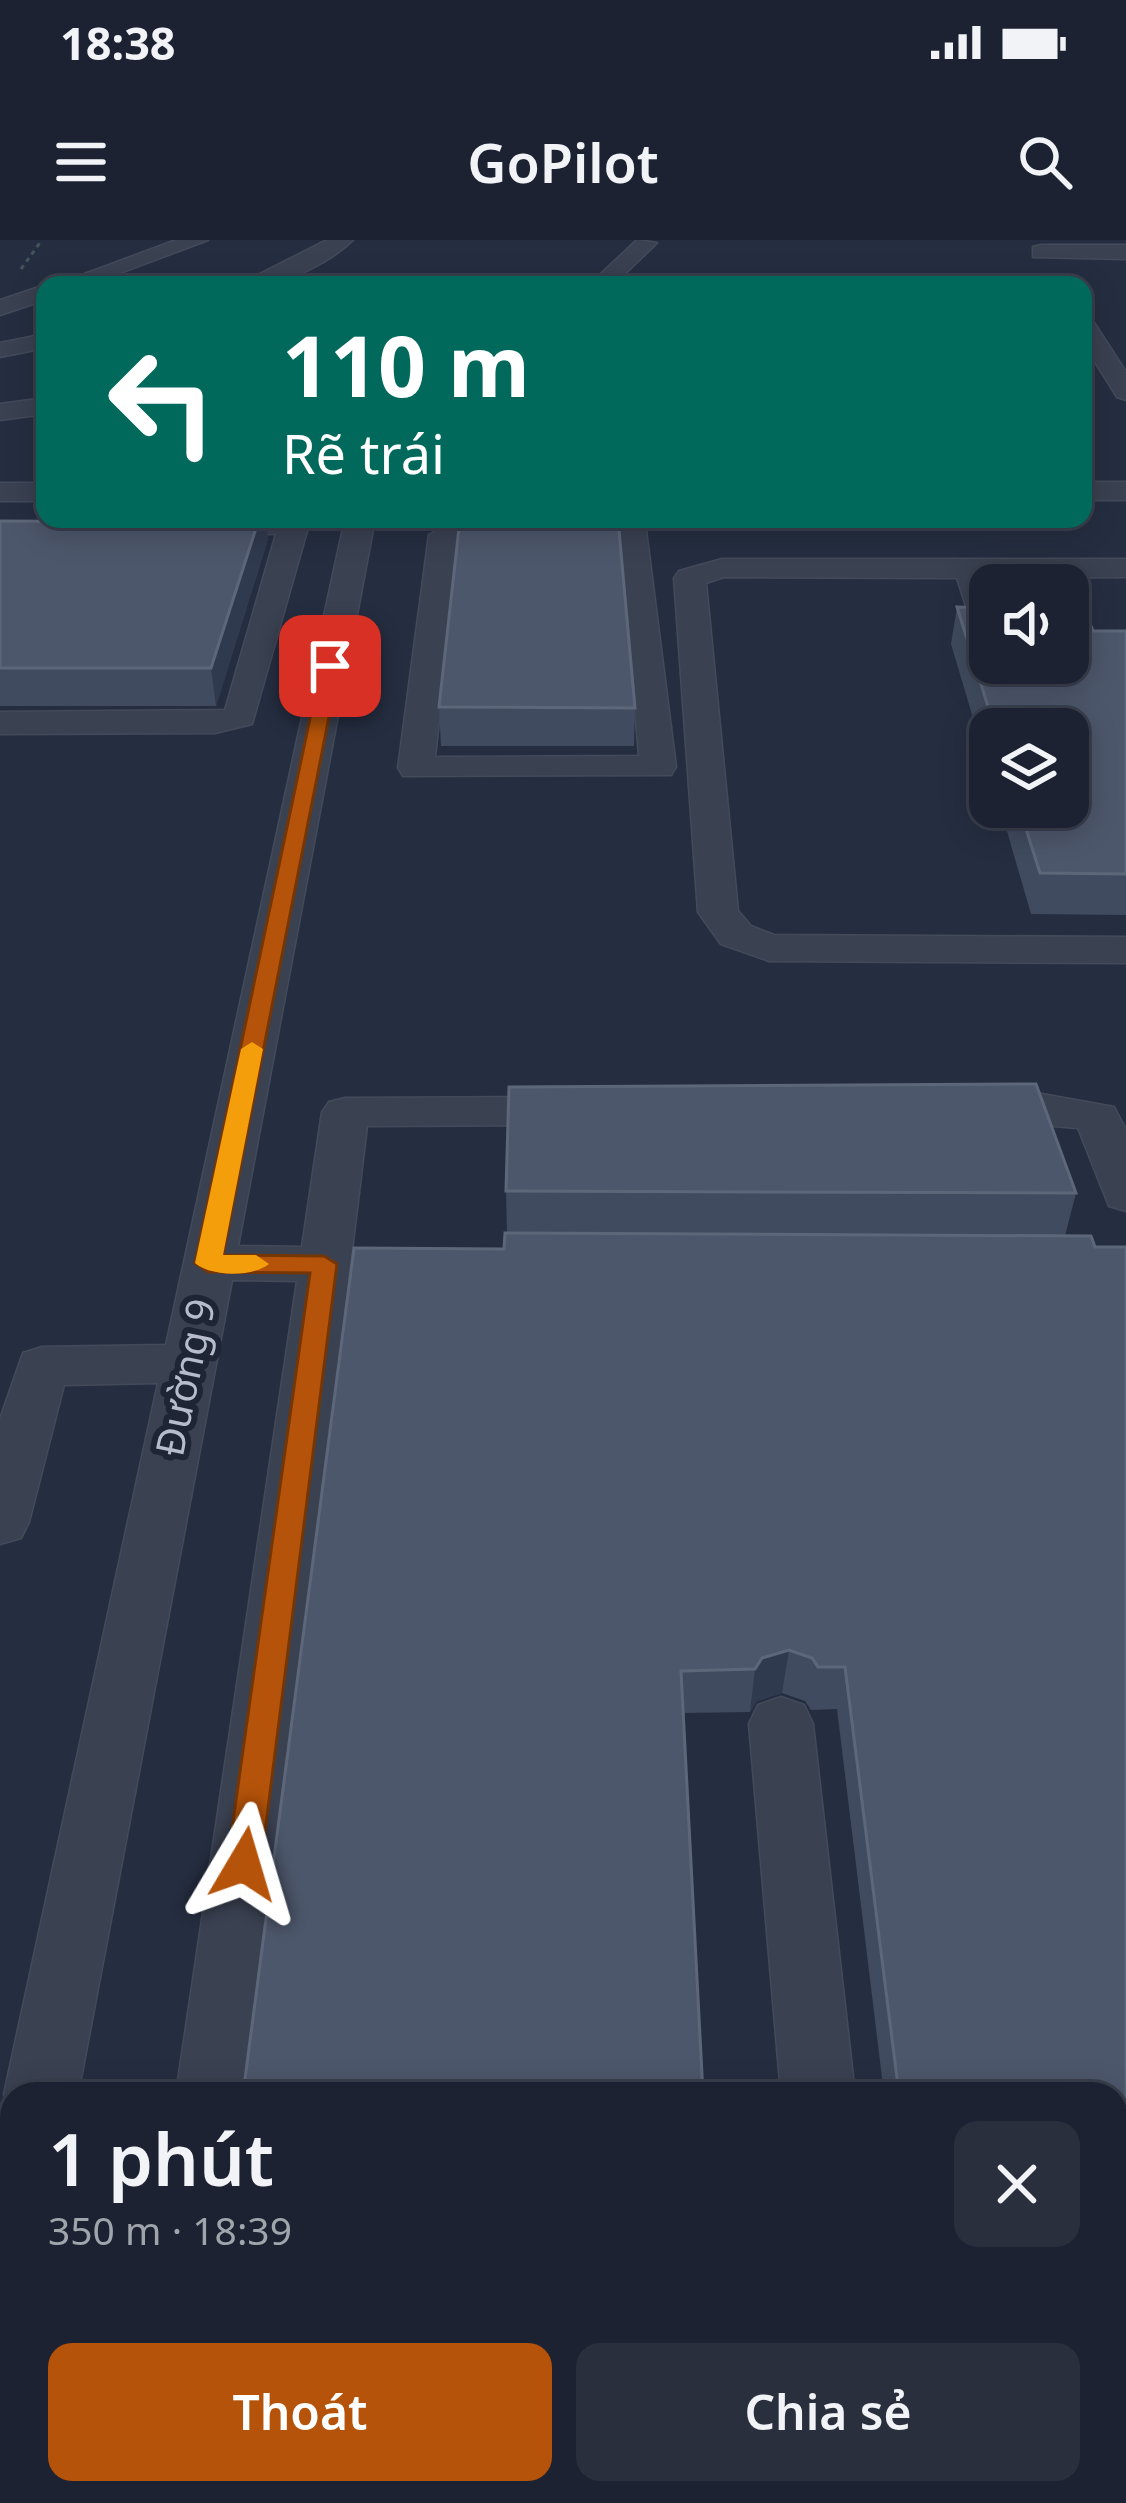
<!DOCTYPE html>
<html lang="vi">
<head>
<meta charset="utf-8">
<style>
	body { margin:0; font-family:"Noto Sans",sans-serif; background:#292f3d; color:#f1f3f6; height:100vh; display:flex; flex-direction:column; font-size:45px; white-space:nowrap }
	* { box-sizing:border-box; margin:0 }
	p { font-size:39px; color:#a0a4ab }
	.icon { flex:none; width:66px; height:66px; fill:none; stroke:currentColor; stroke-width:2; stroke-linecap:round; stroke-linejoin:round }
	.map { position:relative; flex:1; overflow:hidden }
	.details { position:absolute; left:0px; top:1842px; width:1128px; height:423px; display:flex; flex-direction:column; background:#1c2231; border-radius:36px 36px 0 0; box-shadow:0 6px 30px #0003,0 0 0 3px #3a3f4d }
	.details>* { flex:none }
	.hud { position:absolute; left:36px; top:36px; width:1056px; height:252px; border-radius:24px; box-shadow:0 6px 30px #0003,0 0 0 3px #3a3f4d; background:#00695c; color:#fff; overflow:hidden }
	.buttons { position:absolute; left:969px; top:324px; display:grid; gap:24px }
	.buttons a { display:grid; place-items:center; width:120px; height:120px; border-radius:24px; background:#1c2231; box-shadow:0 6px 30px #0003,0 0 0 3px #3a3f4d; font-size:60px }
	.pin { position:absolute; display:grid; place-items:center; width:102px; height:102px; color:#fff; margin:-51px; border-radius:24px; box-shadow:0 6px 18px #0006 }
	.me { position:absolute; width:132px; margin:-66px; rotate:7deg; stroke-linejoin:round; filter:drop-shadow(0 0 9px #0008) }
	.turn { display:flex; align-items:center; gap:42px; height:252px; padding:0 48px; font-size:54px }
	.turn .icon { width:156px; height:156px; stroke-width:2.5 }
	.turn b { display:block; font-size:84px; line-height:102px }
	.round { display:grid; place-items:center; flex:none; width:126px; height:126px; border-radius:24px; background:#292f3d }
	.headline { display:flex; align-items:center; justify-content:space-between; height:204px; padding:0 48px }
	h1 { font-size:72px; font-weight:600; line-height:90px }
	.action { display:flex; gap:24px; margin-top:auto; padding:24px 48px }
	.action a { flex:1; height:138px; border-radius:24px; background:#b45309; color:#fff; font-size:48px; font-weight:600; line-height:138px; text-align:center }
	.action a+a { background:#292f3d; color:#f1f3f6 }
	.status { display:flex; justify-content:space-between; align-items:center; height:84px; padding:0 60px; background:#1c2231; direction:ltr }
	.status svg { height:33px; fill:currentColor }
	header { display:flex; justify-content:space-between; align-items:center; height:156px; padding:0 48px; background:#1c2231; font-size:54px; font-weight:600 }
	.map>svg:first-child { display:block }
</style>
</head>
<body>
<div class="status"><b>18:38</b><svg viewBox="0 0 49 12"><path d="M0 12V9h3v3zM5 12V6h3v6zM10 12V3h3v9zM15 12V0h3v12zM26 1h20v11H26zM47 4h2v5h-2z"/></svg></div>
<header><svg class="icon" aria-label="menu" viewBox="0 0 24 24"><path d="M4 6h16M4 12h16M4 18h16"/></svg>GoPilot<svg class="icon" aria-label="search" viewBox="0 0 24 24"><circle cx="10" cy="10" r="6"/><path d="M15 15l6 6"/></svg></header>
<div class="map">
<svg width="1126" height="2263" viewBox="0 0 1126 2263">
	<rect width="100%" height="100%" fill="#252e41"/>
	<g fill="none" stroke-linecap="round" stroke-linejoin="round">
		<defs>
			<path id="minor" d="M176 0H208L88 45H55Z
				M327 0H353C332 20 287 46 257 42L254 37Z
				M637 0 657 3 613 45H589Z
				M1041 5H1126V19L1033 17V7Z
				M45 45V60L0 75V60Z
				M1083 76 1091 78 1126 132V160L1117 157 1083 103Z
				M45 94V108L0 117V103Z
				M45 158V174L0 180V164Z
				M1083 242H1126V260H1083Z
				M0 243H45V261H0Z
				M181 279H295L307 291 252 484 215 493 0 494V472L225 470 276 294 192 293 182 290 177 284Z
				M345 279H375L238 1006 302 1007 322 872 329 862 345 858 582 857 598 861 605 871 598 881 582 885 367 886 250 1854H176L297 1041 232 1040 78 1854H12V1874L4 1854 158 1143 64 1145 29 1282 21 1298 0 1304V1179L23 1113 42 1107 166 1105Z
				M444 286 646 290 676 527 671 535 403 536 398 528 429 295ZM458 304 621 305 639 516 435 517Z
				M722 319H1126V337L989 338 990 401 974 391 957 338 724 337 706 343 738 671 751 686 774 695 1126 697V723L769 721 721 704 698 672 674 338 679 331Z
				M971 854H1042L1114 867 1126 890V971L1109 966 1078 888 955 878 948 868 955 858Z
				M781 1457 804 1465 813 1484 855 1854H781L749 1484 758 1465Z
				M12 1958V2093L0 2098V1963Z
				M116 2253H202L201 2263H115Z
				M814 2253H900L901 2263H815Z"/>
		</defs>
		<use href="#minor" stroke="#434a5a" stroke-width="3"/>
		<path stroke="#41555a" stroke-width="3" stroke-dasharray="4.5 4.5" stroke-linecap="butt" d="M21 29 42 0"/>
		<use href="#minor" fill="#3a4151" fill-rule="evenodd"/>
	</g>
	<path fill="#404b5f" d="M195 279H266L268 299 216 466H0V281L194 282Z
		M957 367 1093 391H1126V675L1031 674 1000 567H1068V489H990V535L951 404Z
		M439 467 635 468 634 506H441Z
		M506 951 1076 953 1065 996 1095 1007H1126V2243H1116V1854H884L837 1469 811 1470 805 1461 782 1453 757 1461 750 1472 684 1473 504 1009 507 993Z"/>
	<path fill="#303a4e" d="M259 279H266L268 299 216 466 211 428Z
		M789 1410 782 1453 757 1461 750 1472 755 1429 762 1418Z"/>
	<path fill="#4d576b" stroke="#5d677a" stroke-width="3" d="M195 279H259L211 428H0V281L194 282Z
		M460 279H618L635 468 439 467Z
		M957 367 990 368V423H1068V368H1084L1093 391H1126V634L1040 633 1019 567H1068V489H995Z
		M1036 844 1076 953 506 951 509 847Z
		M505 993 1091 996 1095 1007H1126V2214H1116V1854H899L845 1427H818L812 1418 789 1410 762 1418 755 1429 681 1431 703 1854H243L354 1008 504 1009Z"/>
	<path fill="#b45309" stroke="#753606" stroke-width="3" d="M330 421 339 426 223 1015 324 1016 337 1024 261 1624 256 1634 244 1639 232 1634 227 1624 310 1033 208 1032 195 1023 321 426Z"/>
	<path fill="#f59e0b" d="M252 802 263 809 223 1015H256L269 1024C253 1037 211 1037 195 1023L241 809Z"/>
	<g text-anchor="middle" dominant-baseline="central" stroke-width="12" stroke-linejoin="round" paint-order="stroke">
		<g font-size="39" fill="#b6bccb" stroke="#1e2636">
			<text transform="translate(184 1137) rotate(-78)">Đường 9</text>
		</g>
	</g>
</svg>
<div class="buttons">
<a><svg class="icon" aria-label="sound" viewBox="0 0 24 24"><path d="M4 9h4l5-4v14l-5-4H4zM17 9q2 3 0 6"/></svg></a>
<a><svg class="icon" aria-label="layers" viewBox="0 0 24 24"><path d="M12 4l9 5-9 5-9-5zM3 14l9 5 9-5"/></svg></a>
</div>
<div class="pin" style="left:330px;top:426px;background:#d93025"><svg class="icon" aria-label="arrive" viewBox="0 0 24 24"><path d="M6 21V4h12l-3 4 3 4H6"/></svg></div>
<svg class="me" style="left:244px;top:1624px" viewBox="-20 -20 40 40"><path d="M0-17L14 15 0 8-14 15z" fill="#b45309" stroke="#fff" stroke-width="4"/></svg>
<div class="hud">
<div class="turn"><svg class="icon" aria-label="left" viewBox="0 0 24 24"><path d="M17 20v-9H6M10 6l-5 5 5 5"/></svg><div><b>110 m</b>Rẽ trái</div></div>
</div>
<section class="details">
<div class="headline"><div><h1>1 phút</h1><p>350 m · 18:39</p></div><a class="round"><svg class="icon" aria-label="close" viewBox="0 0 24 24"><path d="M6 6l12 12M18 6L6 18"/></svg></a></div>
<div class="action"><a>Thoát</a><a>Chia sẻ</a></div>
</section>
</div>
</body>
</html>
